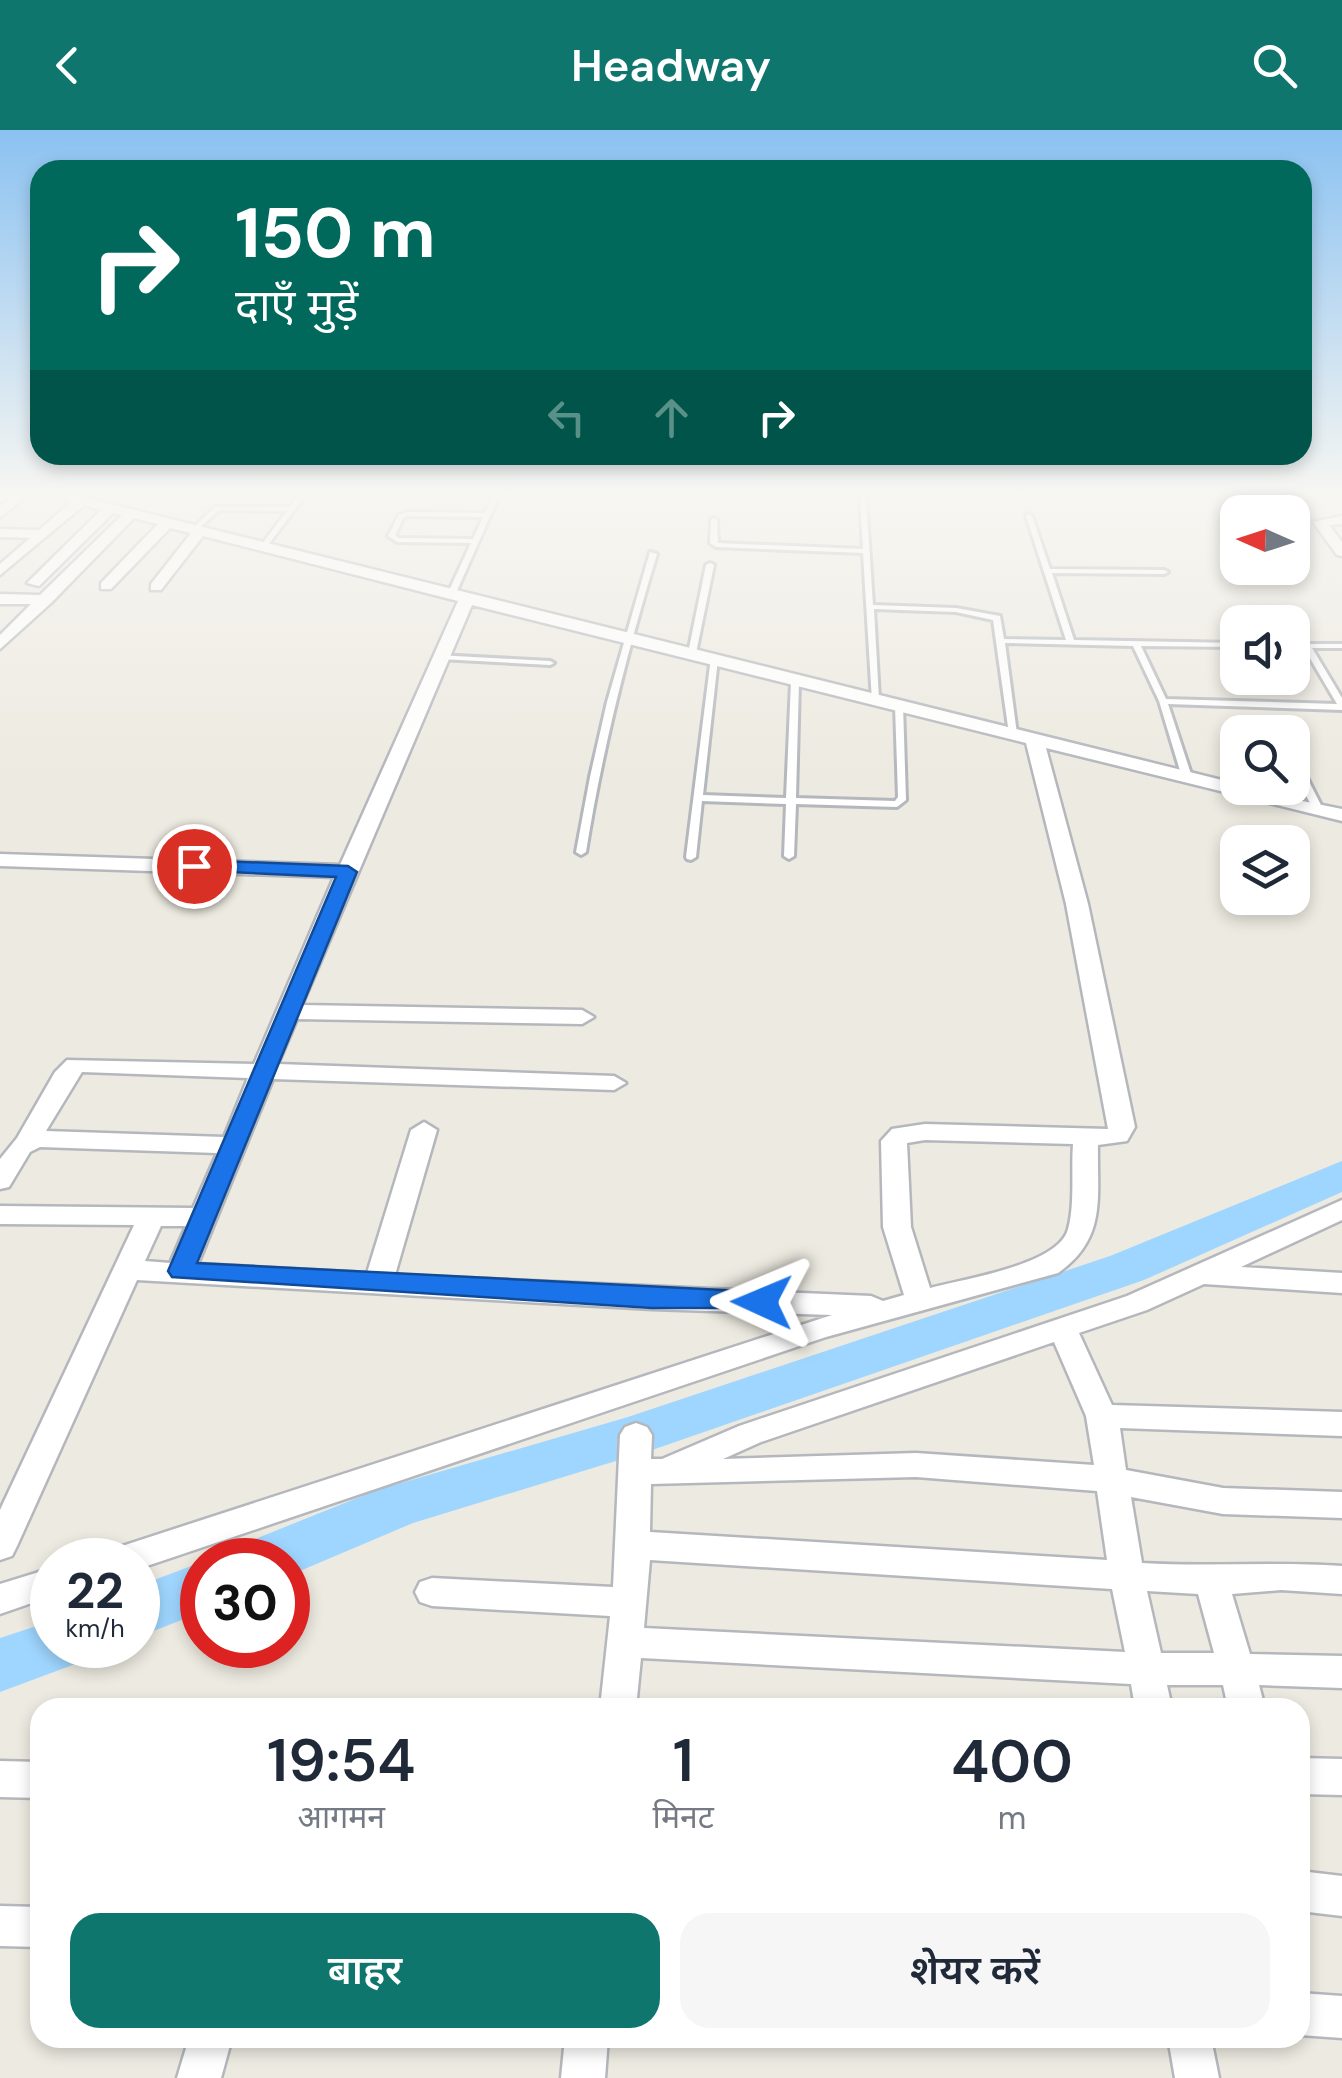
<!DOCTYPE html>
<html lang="hi">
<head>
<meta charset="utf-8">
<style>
	body { margin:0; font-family:"DM Sans","Noto Sans Devanagari",sans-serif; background:#f6f6f7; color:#1f2937; height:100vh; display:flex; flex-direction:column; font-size:38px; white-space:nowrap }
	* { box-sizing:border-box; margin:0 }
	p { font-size:32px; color:#747a83 }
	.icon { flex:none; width:55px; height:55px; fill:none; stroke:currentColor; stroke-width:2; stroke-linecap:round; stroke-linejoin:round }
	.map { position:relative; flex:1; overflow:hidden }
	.panel { position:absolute; left:30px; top:1568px; width:1280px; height:350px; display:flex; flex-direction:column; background:#fff; border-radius:30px; box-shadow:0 5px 15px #0003 }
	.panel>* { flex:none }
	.hud { position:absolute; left:30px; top:30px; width:1282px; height:305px; border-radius:30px; box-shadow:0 5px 15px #0003; background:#00695c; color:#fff; overflow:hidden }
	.needle { width:65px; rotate:273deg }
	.controls { position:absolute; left:1220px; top:365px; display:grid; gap:20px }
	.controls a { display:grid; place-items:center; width:90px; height:90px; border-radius:20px; background:#fff; box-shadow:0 5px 15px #0003; font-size:50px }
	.speed { position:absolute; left:30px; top:1408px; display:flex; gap:20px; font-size:50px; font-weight:700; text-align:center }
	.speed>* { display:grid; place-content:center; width:130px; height:130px; border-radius:50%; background:#fff; box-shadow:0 5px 15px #0003; line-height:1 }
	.speed small { font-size:25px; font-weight:400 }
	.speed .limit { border:15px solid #d22; background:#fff; color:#111 }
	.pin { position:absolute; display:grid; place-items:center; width:85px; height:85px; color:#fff; margin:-42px; border:5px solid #fff; border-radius:50%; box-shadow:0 2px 10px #0007 }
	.me { position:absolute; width:110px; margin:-55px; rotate:271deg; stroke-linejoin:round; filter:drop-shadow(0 0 8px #0008) }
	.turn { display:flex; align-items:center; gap:35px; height:210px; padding:0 40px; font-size:45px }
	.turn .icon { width:130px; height:130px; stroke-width:2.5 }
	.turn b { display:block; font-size:70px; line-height:85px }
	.lanes { display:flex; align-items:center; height:95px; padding:0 40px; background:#0003; justify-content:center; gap:50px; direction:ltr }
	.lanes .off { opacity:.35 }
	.eta { display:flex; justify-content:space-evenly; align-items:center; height:170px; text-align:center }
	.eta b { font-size:60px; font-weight:600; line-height:70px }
	.button { display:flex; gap:20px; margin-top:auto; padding:20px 40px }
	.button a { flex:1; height:115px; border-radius:30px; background:#0f766e; color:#fff; font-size:40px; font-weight:600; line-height:115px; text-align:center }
	.button a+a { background:#f6f6f7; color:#1f2937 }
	header { display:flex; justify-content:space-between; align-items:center; height:130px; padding:0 40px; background:#0f766e; color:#fff; font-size:45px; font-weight:600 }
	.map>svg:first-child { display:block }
</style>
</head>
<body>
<header><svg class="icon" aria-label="back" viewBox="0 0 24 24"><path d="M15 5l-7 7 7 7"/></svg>Headway<svg class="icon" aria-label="search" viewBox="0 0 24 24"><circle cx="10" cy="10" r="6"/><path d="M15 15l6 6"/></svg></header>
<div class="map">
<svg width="1342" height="1948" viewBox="0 0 1342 1948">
	<rect width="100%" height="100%" fill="#edeae1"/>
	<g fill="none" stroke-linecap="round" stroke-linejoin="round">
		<path fill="#9fd6ff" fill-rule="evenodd" d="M1342 1031V1062L1144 1150 655 1319 413 1393 288 1446V1430H236L245 1413 377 1360 628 1287 1110 1126Z
			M202 1432V1482L138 1507V1456Z
			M52 1491V1515H87L78 1533 0 1562V1508Z"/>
		<defs>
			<path id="service" d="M298 366H305L265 419 259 418 287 381 219 380 196 401 191 400 215 377H290Z
				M493 366H499L455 465 448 463 471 413 397 412 388 406 399 385 407 382 485 383ZM408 386 483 387 473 409 399 408 395 405 404 387Z
				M860 366H866L873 475 956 478 1000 486 1004 509 1066 510 1026 386 1029 384 1032 386 1050 439 1164 440 1168 442 1164 444 1052 443 1074 510 1238 513V517L1141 516 1166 569 1337 574 1304 518H1292V514H1342V518H1312L1342 568V580L1168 574 1191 644 1186 647 1181 644 1159 571 1133 516 1005 513 1017 604 1013 607 1009 604 993 490 956 482 874 479 879 569 872 571 863 423 716 417 710 413 711 390 714 388 717 390 718 413 863 419Z
				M650 422 657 424C627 522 602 621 586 722L581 725 576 722 590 647 607 572Z
				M710 433 714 435 696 523 692 525 688 523 706 435Z
				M437 525 550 531 554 533 550 535 440 529H437Z
				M711 527 718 529 703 665 786 668 791 552 795 549 799 552 796 668 895 671 898 667 895 575 899 572 903 575 906 670 897 677 796 674 794 726 789 729 784 726 786 674 702 671 696 727 691 730 687 729 686 727Z
				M1292 625 1297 628 1323 679 1321 681 1318 682 1313 679 1292 638Z"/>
			<path id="minor" d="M13 366H27L0 387V376Z
				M56 366H78L1238 654V658L1342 679V691L1046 618 1088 774 1135 997 1127 1011 1098 1015C1097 1069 1107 1108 1058 1143L826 1207 138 1439V1430H105L110 1420 122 1416 832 1185 652 1179 137 1150 17 1416 12 1426 0 1430V1380L134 1095 0 1094V1076L193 1078 217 1023 40 1017 30 1022 9 1057 0 1059V1029L17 1008 55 942 67 930 254 934 334 747 0 736V724L340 735 458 471 203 406 161 460H151V454L191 403 170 398 111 459H101V453L158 394 134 388 51 473 0 519V505L31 474H0V464L40 465 122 385 113 383 39 456 27 453 101 380 84 375 0 445V434L30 408 0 407V399L39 400 71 372ZM472 475 1026 613 1066 774 1108 999 925 994 892 999 881 1011 883 1097 904 1165 883 1171 871 1166 395 1145 437 1000 424 992 411 1000 367 1143 198 1134 273 949 614 960 626 953 614 946 278 934 297 889 582 894 594 887 582 880 302 875ZM82 942 248 948 224 1007 46 1001ZM925 1010 1073 1014C1071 1040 1075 1074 1068 1099 1059 1135 963 1149 930 1158L911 1097 907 1013ZM161 1096H186L170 1133 145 1131Z
				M1342 386V394L1329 395 1342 412V426L1337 425 1313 392Z
				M1342 1070V1090L1241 1137 1342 1143V1163L1204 1154 1147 1180 1079 1203 1112 1275 1342 1282V1306L1120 1298 1126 1340 1223 1358 1342 1362V1388L1223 1384 1131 1367 1142 1433C1209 1437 1275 1431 1342 1436V1464L1281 1460 1232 1464 1250 1524 1342 1526V1558L1259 1555 1265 1578H1228L1223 1555H1167L1172 1578H1135L1131 1554 641 1528 636 1578H600L610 1486 432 1476 420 1472 415 1462 420 1452 432 1448 613 1457 620 1305 625 1297 636 1293 647 1297 652 1305 651 1329H662L739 1296 1127 1166ZM1054 1212 1086 1286 1094 1335 916 1323 723 1329 761 1312ZM916 1347 1097 1361 1107 1430 650 1402 651 1354ZM650 1430 1112 1459 1125 1522 644 1498ZM1147 1461 1198 1464 1214 1523H1161Z
				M52 1438V1466L0 1484V1454Z
				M1300 1628 1342 1629V1665L1300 1664Z
				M0 1631 40 1632V1668L0 1667Z
				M1300 1741 1342 1746V1786L1300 1781Z
				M0 1776 40 1777V1817L0 1816Z
				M1300 1863 1342 1866V1908L1300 1905Z
				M189 1908H232L221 1948H177Z
				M565 1908H608L605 1948H561Z
				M1168 1908H1211L1219 1948H1175Z"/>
		</defs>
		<use href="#service" stroke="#b4b7bc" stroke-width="6"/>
		<use href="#minor" stroke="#b4b7bc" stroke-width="5"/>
		<use href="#service" fill="#fff" fill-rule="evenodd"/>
		<use href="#minor" fill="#fff" fill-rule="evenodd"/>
	</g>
	<linearGradient id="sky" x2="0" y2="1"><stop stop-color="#8bc2f1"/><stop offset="0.57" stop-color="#f7f6f2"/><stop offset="1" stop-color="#f7f6f2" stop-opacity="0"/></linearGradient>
	<rect width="1342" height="639" fill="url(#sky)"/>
	<path fill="#1a73e8" stroke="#114b97" stroke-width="2.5" d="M194 730 348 736 357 742 197 1133 762 1162 772 1165 775 1172 772 1178H652L172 1147 168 1141 336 747 187 740V732Z"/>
</svg>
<div class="controls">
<a><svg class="needle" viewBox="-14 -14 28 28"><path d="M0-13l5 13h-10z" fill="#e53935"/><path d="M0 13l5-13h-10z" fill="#747a83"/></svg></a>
<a><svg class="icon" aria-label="sound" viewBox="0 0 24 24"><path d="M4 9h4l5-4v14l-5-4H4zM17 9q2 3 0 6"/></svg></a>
<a><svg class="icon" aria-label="search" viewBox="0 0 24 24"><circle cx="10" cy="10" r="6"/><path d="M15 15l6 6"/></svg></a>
<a><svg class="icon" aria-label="layers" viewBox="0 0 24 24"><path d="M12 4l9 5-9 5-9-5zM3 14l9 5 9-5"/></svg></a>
</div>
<div class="speed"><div>22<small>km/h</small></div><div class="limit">30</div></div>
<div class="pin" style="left:194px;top:736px;background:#d93025"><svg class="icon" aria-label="arrive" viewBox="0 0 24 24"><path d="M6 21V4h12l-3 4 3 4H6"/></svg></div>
<svg class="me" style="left:762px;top:1172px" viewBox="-20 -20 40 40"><path d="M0-17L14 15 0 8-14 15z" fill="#1a73e8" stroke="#fff" stroke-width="4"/></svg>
<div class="hud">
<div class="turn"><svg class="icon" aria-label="right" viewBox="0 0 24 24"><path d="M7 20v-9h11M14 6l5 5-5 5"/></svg><div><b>150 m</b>दाएँ मुड़ें</div></div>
<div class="lanes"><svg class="icon off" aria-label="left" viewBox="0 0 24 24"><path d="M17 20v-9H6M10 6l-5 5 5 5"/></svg><svg class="icon off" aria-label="ahead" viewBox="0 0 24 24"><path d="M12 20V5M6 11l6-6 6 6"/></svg><svg class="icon" aria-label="right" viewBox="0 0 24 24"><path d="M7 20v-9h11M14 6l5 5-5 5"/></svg></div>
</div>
<section class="panel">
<div class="eta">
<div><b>19:54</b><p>आगमन</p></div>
<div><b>1</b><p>मिनट</p></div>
<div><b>400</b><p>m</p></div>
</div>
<div class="button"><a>बाहर</a><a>शेयर करें</a></div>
</section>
</div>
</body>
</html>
